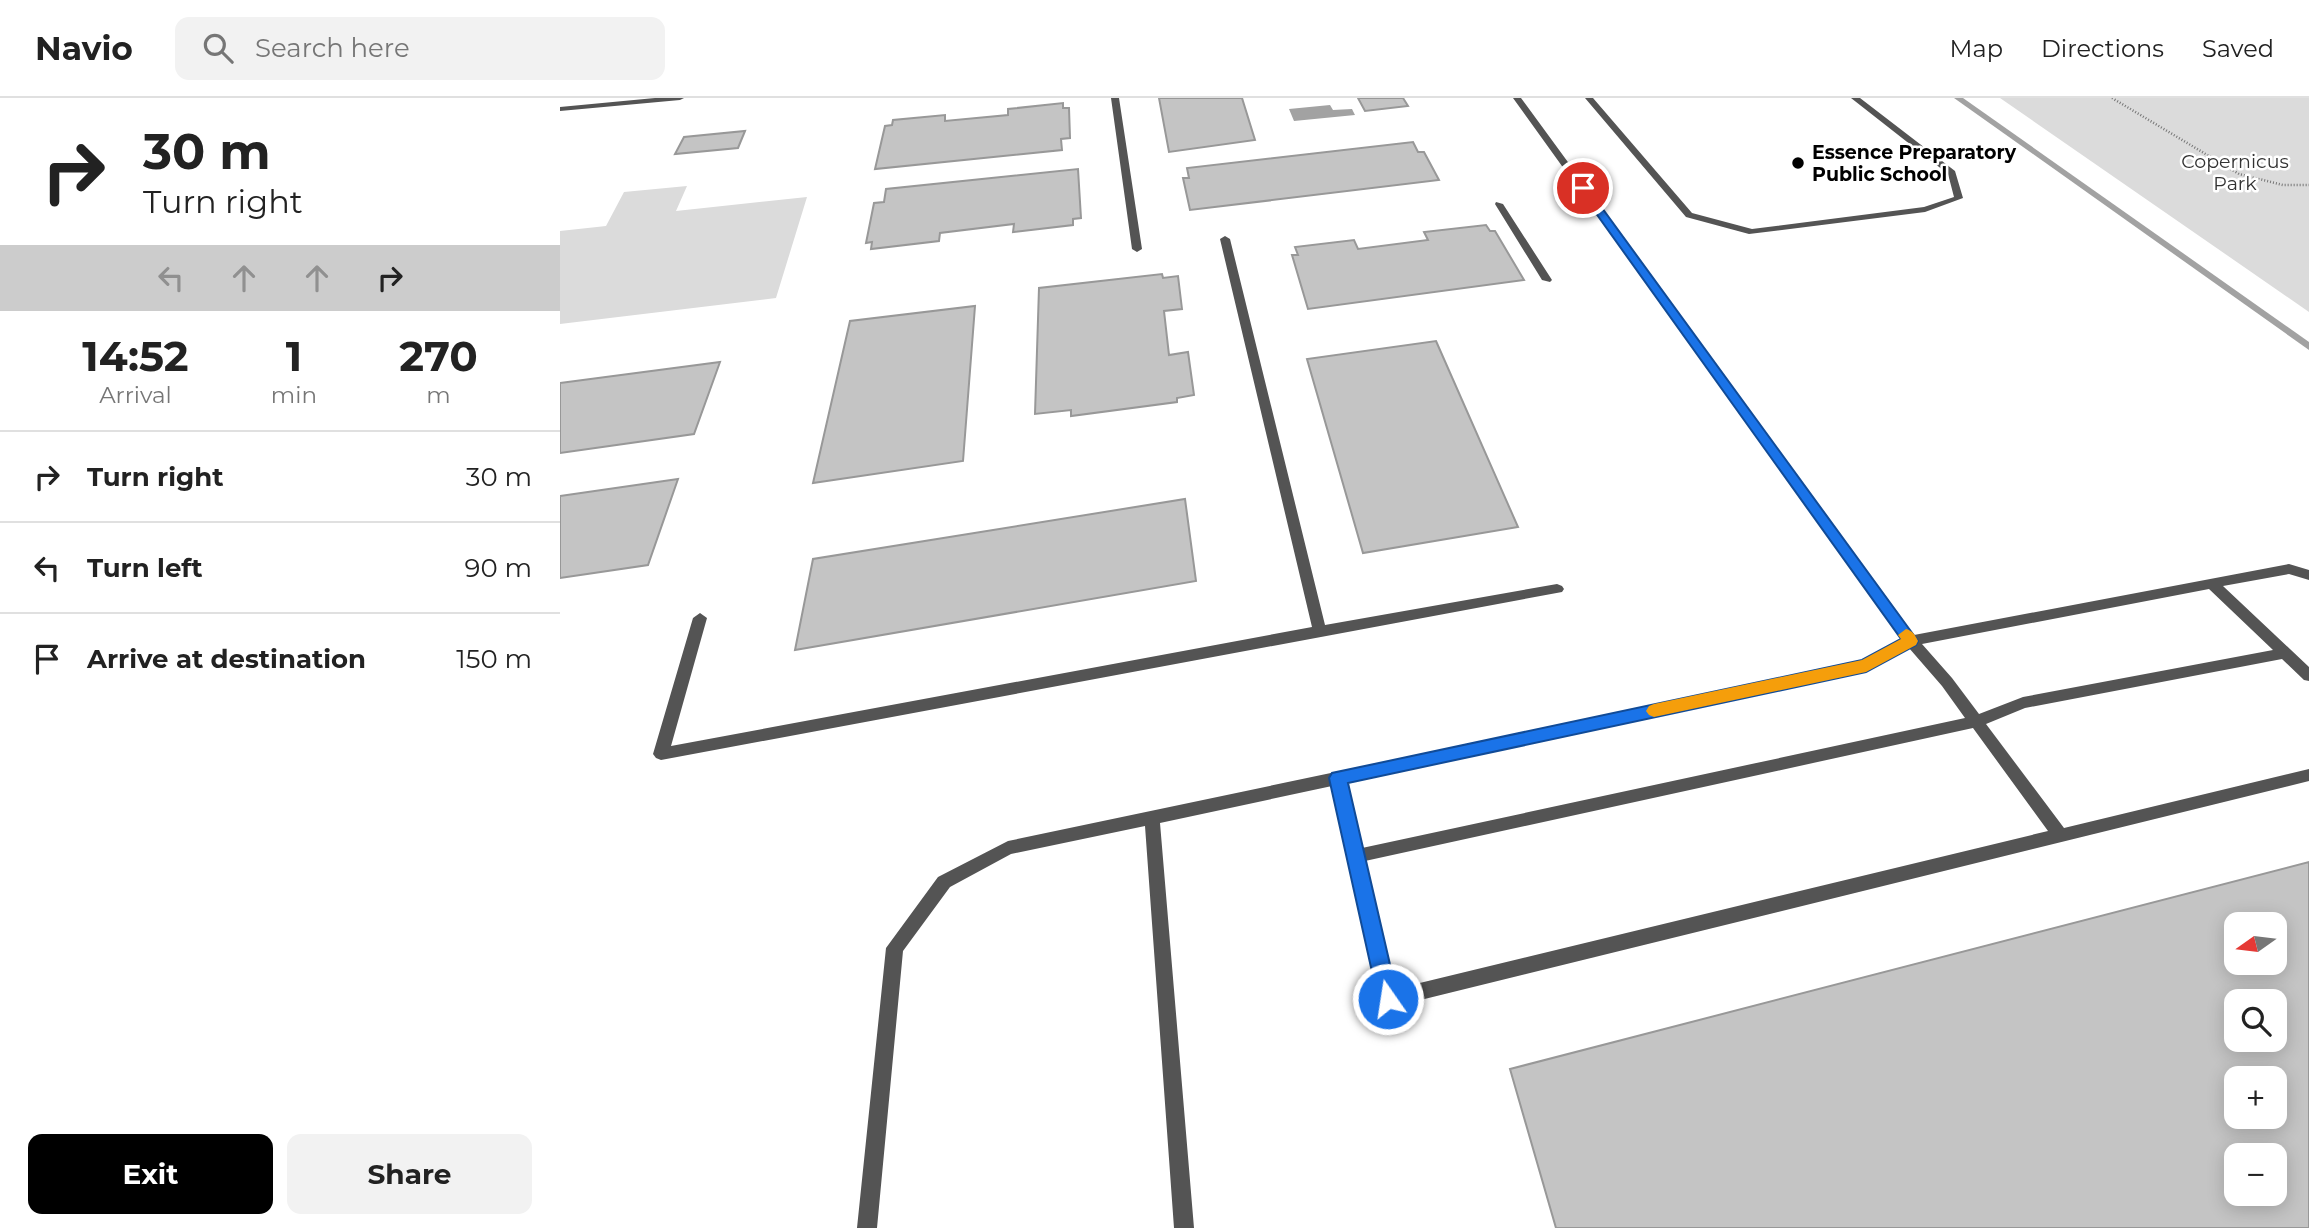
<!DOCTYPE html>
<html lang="en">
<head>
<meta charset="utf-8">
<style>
	body { margin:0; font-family:Montserrat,sans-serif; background:#f2f2f2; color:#222; height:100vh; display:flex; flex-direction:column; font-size:26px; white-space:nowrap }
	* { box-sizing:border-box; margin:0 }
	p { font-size:23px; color:#767676 }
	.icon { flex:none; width:38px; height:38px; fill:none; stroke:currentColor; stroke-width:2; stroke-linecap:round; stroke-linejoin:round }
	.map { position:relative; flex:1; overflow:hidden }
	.details { display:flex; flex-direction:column; background:#fff; width:560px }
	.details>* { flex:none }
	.hud { background:#fff; color:#222; overflow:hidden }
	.needle { width:46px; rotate:256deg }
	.controls { position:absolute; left:1664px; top:814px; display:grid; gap:14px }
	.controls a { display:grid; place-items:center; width:63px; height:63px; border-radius:14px; background:#fff; box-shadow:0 4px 18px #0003; font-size:35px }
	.pin { position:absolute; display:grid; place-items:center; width:60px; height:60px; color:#fff; margin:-30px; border:4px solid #fff; border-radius:50%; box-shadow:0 2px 7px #0007 }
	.me { position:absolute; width:77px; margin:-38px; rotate:347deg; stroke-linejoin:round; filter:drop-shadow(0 0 5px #0008) }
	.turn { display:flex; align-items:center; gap:24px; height:147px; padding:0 28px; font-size:32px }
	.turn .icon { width:91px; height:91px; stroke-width:2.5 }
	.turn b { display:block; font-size:49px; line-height:60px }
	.lanes { display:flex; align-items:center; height:66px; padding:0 28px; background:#0003; justify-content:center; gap:35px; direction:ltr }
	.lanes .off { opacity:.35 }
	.eta { display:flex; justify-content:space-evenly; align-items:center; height:119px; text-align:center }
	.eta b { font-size:42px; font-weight:700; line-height:49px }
	.action { display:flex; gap:14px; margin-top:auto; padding:14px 28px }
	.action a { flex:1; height:80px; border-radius:14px; background:#000; color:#fff; font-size:28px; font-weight:700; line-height:80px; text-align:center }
	.action a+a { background:#f2f2f2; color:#222 }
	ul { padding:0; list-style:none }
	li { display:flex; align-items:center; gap:21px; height:91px; padding:0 28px; border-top:2px solid #e0e0e0 }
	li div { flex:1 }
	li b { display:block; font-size:26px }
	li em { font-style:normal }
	header { display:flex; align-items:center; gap:42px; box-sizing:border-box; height:98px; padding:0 35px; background:#fff; border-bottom:2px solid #e0e0e0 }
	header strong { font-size:33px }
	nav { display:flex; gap:38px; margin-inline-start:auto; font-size:24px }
	.search { width:490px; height:63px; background:#f2f2f2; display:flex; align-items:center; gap:18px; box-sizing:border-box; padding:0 24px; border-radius:14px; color:#767676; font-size:26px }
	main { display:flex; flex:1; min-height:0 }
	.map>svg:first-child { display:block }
</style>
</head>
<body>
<header>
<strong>Navio</strong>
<div class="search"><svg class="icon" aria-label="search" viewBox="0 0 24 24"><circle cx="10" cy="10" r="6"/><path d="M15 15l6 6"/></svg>Search here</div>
<nav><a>Map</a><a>Directions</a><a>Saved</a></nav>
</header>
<main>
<section class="details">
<div class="hud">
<div class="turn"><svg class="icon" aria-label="right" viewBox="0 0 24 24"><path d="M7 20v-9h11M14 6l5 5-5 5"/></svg><div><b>30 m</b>Turn right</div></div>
<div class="lanes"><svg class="icon off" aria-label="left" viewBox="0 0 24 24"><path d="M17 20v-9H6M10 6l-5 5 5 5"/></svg><svg class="icon off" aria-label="ahead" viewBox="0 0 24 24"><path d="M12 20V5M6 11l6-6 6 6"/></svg><svg class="icon off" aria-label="ahead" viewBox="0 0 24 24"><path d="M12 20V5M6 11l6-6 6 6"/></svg><svg class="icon" aria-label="right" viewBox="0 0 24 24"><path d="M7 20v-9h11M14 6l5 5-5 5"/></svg></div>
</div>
<div class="eta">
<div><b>14:52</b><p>Arrival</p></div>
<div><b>1</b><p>min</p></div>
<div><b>270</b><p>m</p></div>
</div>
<ul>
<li><svg class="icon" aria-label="right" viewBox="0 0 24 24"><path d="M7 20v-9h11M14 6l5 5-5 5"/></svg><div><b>Turn right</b></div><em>30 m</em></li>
<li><svg class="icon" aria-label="left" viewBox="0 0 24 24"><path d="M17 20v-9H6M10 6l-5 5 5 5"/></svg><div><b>Turn left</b></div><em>90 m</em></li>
<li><svg class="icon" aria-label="arrive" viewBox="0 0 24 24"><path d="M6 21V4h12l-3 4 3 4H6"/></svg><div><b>Arrive at destination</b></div><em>150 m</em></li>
</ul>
<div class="action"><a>Exit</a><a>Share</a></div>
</section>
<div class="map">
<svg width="1749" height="1130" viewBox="0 0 1749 1130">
	<rect width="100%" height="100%" fill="#fff"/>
	<path fill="#dbdbdb" d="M1440 0H1749V214Z
		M127 88 116 113 247 99 216 200 0 226V133L46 128 64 94Z"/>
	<path fill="#a2a2a2" d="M770 7 773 12 792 11 795 17 734 23 729 11Z"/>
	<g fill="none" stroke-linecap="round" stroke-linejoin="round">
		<path fill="#a2a2a2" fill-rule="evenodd" d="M1394 0H1403L1749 244V252Z"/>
	</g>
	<path fill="#c4c4c4" stroke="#989898" stroke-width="2" fill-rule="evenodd" d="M599 0H682L695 42 609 54Z
		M798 0H843L848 8 805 13Z
		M503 5V10H509L510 40 501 41 502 52 315 71 325 28 332 27 333 22 385 17V23L448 17V11Z
		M185 33 178 50 115 56 124 39Z
		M853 44 858 54H864L879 82 630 112 623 80H629L627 70Z
		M518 71 521 120 513 121V127L453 134 454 126 380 135 379 143 311 151 312 144 306 145 314 105 324 104 326 91Z
		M926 127 930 133H935L964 182 748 211 732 157H738L735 149 794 142 798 151 868 142 864 134Z
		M602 176 603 180 618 178 622 211 604 213 609 257 628 254 634 297 617 300V304L511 318V312L475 316 479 190Z
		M415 208 403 363 253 385 290 223Z
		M876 243 958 429 803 455 747 261Z
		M160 264 134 336 0 355V285Z
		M118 381 88 467 0 480V398Z
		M625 401 636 483 235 552 253 461Z
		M1749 764V1130H996L950 971ZM1676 826H1715V864H1676ZM1676 903H1715V942H1676ZM1676 980H1715V1018H1676ZM1676 1057H1715V1096H1676Z"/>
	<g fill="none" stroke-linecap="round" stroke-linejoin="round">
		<path stroke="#767676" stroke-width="2.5" stroke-dasharray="1 2" stroke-linecap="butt" d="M1552 0 1679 76 1723 87H1749"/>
		<path fill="#545454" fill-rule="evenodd" d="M953 0H961L1354 537 1729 466 1749 472V482L1729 476 1663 488 1749 569V583L1744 582 1722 561 1465 610 1426 626 1504 730 1749 671V683L828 910 822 907 819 901 772 688 600 725 634 1130H614L585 728 451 756 390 789 343 853 317 1130H297L326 850 378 779 448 743 1303 563 1342 541ZM1649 491 1713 552 1463 599 1419 616 1392 580 1362 546ZM1349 550 1382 588 1405 620 802 750 787 685 1306 573ZM1413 630 1488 733 835 891 805 763Z
			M1025 0H1033L1132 115 1192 131 1364 109 1394 99 1388 76 1291 0H1300L1395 73 1403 100 1365 114 1189 136 1126 119Z"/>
		<path fill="#545454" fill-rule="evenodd" d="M95 0H124L120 2 0 13V9Z
			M551 0H559L582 151 577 154 572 151Z
			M936 104 943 106 992 182 990 184 982 182 935 106Z
			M665 138 670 141 765 527 997 486 1002 488 1004 491 1002 494 101 662 96 660 93 656 133 520 140 515 147 520 111 648 752 529 660 141Z"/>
	</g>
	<path fill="#1a73e8" stroke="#114b97" stroke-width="2" d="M1020 88H1026L1358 543 1356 547 1306 574 788 685 838 901 835 908 828 911 821 908 818 901 769 680 772 675 1302 562 1341 541 1020 93Z"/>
	<path fill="#f59e0b" d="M1346 531C1353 533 1355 537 1358 543L1356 547 1306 574 1094 619 1089 617 1086 613 1089 608 1094 606 1302 562 1341 541 1338 537Z"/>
	<circle fill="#000" stroke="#fff" stroke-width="2.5" cx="1238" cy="65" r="7"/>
	<g text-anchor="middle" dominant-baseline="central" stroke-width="5" stroke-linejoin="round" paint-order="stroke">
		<g font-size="19" font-weight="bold" fill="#000" stroke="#fff" text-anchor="start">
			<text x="1252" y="54">Essence Preparatory<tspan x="1252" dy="22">Public School</tspan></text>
		</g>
		<g font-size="19" fill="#323232" stroke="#fff">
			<text x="1675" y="63">Copernicus<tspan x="1675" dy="22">Park</tspan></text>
		</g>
	</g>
</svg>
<div class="controls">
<a><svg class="needle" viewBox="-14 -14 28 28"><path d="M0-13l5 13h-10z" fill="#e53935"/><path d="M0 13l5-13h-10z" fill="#767676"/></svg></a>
<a><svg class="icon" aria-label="search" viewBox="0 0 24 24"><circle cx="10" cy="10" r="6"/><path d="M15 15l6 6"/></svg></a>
<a>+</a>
<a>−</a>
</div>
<div class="pin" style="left:1023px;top:90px;background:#d93025"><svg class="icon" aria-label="arrive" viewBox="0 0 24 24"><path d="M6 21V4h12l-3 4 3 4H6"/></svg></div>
<svg class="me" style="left:828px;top:901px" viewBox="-20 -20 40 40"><circle r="17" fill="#1a73e8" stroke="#fff" stroke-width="3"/><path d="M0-11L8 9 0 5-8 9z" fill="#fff"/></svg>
</div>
</main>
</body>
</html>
